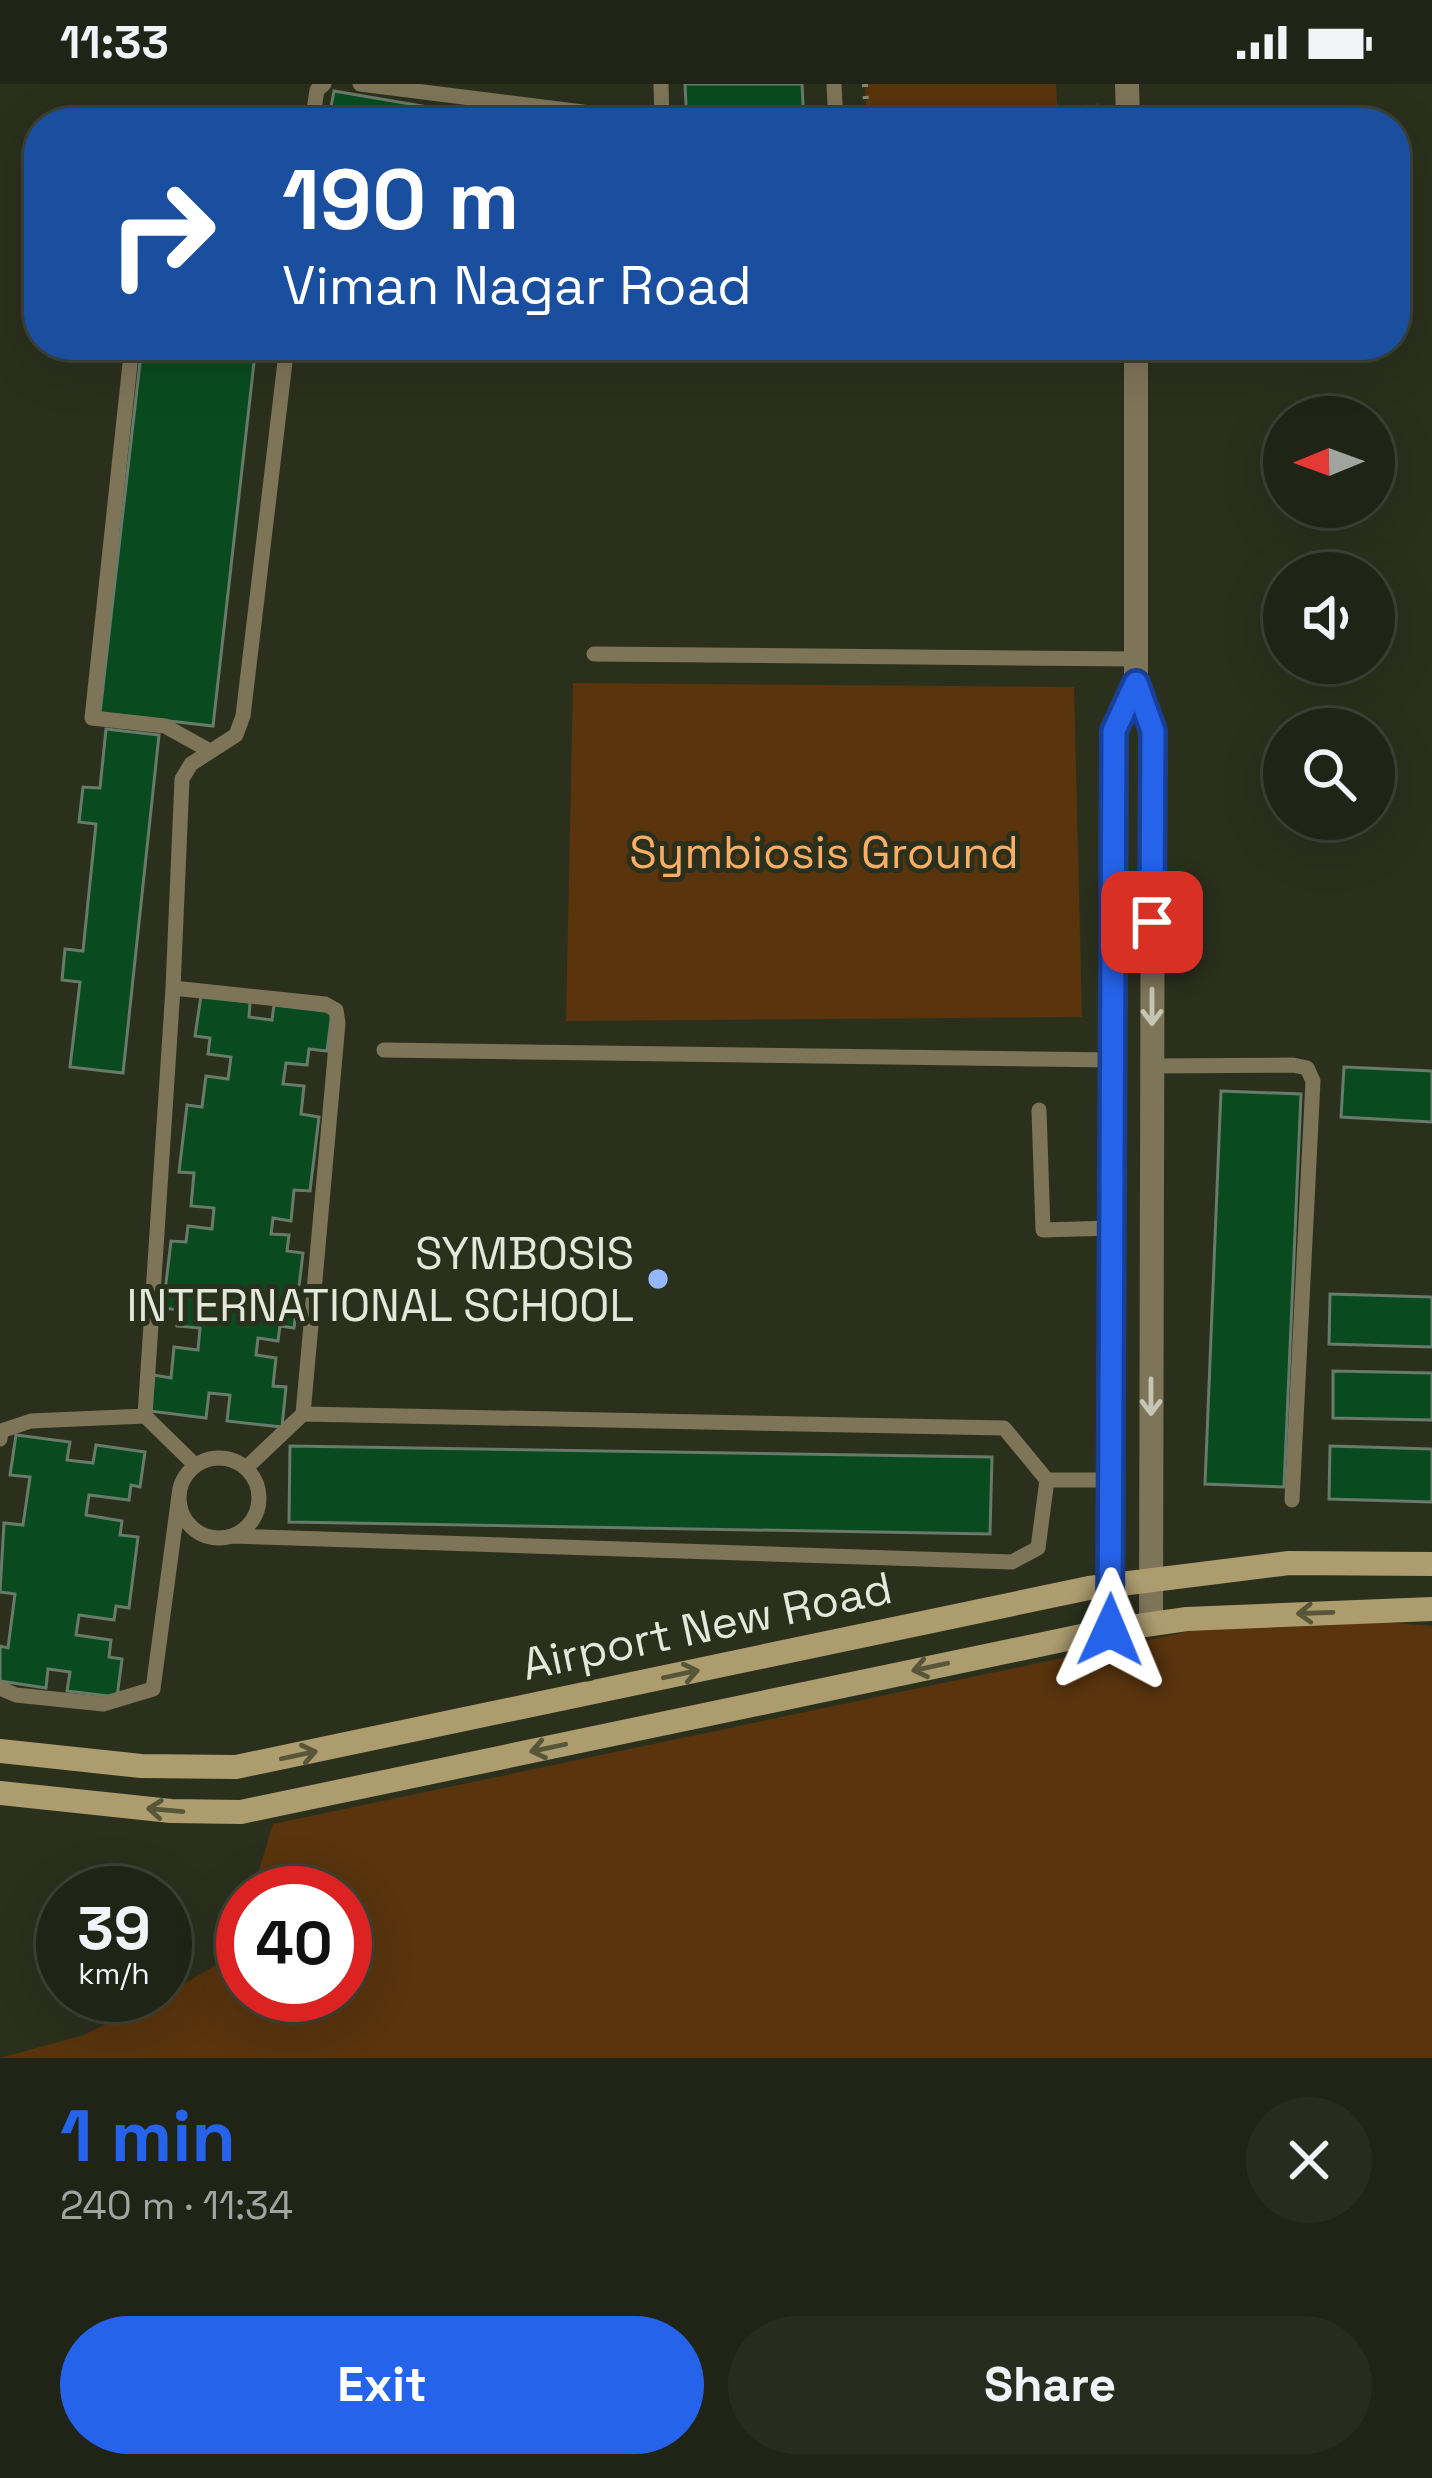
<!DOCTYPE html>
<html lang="en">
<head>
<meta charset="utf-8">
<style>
	body { margin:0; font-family:"Space Grotesk",sans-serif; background:#282c1f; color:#f1f3f6; height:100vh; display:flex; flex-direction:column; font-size:45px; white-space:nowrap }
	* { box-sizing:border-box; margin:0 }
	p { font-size:39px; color:#a2a4a1 }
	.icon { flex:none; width:66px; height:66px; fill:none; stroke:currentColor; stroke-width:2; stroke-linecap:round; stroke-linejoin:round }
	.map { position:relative; height:1974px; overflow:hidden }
	.drawer { display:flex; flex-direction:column; background:#202416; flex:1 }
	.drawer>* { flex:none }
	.guide { position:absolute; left:24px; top:24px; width:1386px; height:252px; border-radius:48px; box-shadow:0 12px 48px #0002,0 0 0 3px #3d4135; background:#1a4fa0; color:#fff; overflow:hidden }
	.needle { width:78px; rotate:269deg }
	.fabs { position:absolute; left:1263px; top:312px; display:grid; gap:24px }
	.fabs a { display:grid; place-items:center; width:132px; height:132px; border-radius:50%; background:#202416; box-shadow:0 12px 48px #0002,0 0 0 3px #3d4135; font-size:60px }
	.speed { position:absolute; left:36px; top:1782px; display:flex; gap:24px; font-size:60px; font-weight:700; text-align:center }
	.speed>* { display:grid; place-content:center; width:156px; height:156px; border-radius:50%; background:#202416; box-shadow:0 12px 48px #0002,0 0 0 3px #3d4135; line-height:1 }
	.speed small { font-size:30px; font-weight:400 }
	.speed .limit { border:18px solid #d22; background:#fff; color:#111 }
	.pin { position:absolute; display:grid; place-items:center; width:102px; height:102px; color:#fff; margin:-51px; border-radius:24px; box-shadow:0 6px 18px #0006 }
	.me { position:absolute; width:132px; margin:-66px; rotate:1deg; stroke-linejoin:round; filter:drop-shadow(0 0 9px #0008) }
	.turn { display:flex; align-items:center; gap:42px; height:252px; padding:0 60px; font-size:54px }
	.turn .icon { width:156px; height:156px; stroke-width:2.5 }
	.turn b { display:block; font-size:84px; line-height:102px }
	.round { display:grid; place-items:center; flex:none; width:126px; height:126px; border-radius:63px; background:#282c1f }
	.headline { display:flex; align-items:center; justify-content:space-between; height:204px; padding:0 60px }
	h1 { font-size:72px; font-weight:800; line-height:90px; color:#2563eb }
	.action { display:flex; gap:24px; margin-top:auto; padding:24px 60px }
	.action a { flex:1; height:138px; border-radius:72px; background:#2563eb; color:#fff; font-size:48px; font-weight:800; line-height:138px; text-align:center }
	.action a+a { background:#282c1f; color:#f1f3f6 }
	.status { display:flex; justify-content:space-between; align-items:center; height:84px; padding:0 60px; background:#202416; direction:ltr }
	.status svg { height:33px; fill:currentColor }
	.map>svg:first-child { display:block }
</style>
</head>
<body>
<div class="status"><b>11:33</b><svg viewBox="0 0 49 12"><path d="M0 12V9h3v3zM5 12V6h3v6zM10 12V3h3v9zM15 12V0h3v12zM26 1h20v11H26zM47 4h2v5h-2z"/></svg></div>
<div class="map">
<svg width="1432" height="1974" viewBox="0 0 1432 1974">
	<rect width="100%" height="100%" fill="#2b301d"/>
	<path fill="#59340d" d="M865 0H1056L1058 35 867 39Z
		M573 599 1074 603 1082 933 566 937Z
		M1384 1538 1432 1542V1974H0L84 1951 165 1911 233 1871 243 1839V1911H345V1809H252L273 1740 1195 1546Z"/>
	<path fill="#094b1f" stroke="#687a6a" stroke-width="3" d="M685 0H802L804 39H687Z
		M334 7 522 39H328Z
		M142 261H256L213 642 100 629Z
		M106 645 159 651 123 989 70 983 80 898 62 896 65 865 83 867 96 740 79 738 83 703 100 704Z
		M201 912 250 918 249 933 272 936 274 921 332 928 327 967 309 965 307 981 286 979 283 1000 304 1002 301 1030 319 1033 310 1107 294 1106 291 1137 273 1134 271 1150 289 1151 287 1167 303 1169 294 1244 280 1242 278 1257 258 1254 256 1271 276 1274 273 1302 286 1303 282 1343 227 1337 230 1311 209 1309 206 1334 150 1327 154 1291 171 1294 174 1263 198 1266 200 1244 177 1242 179 1226 163 1224 171 1157 186 1158 188 1142 212 1145 214 1124 191 1122 194 1089 179 1088 187 1021 202 1023 206 992 228 995 231 973 208 970 210 954 195 952Z
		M1344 983 1432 987V1038L1341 1033Z
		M1221 1007 1301 1010 1284 1403 1205 1400Z
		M1330 1210 1432 1213V1263L1329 1260Z
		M1333 1287 1432 1289V1336L1333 1334Z
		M16 1351 70 1358 67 1376 93 1379 96 1361 145 1368 140 1403 131 1401 129 1416 89 1411 86 1431 122 1437 120 1451 138 1453 129 1524 116 1522 114 1536 79 1531 76 1551 111 1556 109 1573 122 1575 117 1613 67 1607 70 1588 48 1585 46 1604 0 1597V1562L8 1564 15 1510 0 1508 4 1439 23 1441 30 1393 10 1391Z
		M290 1362 992 1373 990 1450 289 1438Z
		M1330 1362 1432 1365V1418L1329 1415Z"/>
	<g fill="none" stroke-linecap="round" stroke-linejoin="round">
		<path stroke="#868a7a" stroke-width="6" stroke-dasharray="3 9" stroke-linecap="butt" d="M865 0 867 39
			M967 39 1021 36 1098 22"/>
		<path stroke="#7e7458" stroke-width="15" d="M360 0 662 38
			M661 0 662 39
			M834 0 836 39
			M312 39 317 6 324 0
			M132 261 92 634 165 642 210 667
			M287 261 243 632 236 651 191 680 182 695 173 904 325 920 336 926 338 939 303 1330 1004 1344 1047 1396H1111
			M594 570 1136 575
			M173 904 145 1332 195 1381
			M384 966 1113 976
			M1152 982 1293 981 1307 984 1313 997 1292 1416
			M1039 1026 1043 1146 1112 1144
			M0 1355 1 1347 31 1337 145 1332
			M179 1414a40 40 0 1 1 80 0a40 40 0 1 1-80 0Z
			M246 1384 303 1330
			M231 1452 1012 1478 1038 1464 1047 1396
			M0 1604 16 1611 103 1620 153 1605 180 1404"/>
		<path stroke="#7e7458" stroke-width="24" d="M1127 0 1128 39
			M1136 261V599L1153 647 1151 1540
			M1110 1546 1113 647 1136 599"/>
		<path stroke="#ac9c6e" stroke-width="24" d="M0 1667 141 1682 236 1683 1089 1504 1289 1479 1432 1480
			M0 1709 171 1727 241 1728 1110 1546 1187 1535 1432 1525"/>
	</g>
	<defs><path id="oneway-shaft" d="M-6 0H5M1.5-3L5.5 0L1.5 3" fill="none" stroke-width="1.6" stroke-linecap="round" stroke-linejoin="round" transform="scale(3)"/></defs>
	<g stroke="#c5c5b4">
		<use href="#oneway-shaft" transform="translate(1152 923) rotate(90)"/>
		<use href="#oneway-shaft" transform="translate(1151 1313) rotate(90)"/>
	</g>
	<g stroke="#585639">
		<use href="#oneway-shaft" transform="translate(1315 1529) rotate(178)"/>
		<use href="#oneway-shaft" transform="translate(930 1583) rotate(168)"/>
		<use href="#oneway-shaft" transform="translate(681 1590) rotate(-12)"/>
		<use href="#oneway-shaft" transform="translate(548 1664) rotate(168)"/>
		<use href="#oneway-shaft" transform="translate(299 1671) rotate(-12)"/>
		<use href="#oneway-shaft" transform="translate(165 1726) rotate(-175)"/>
	</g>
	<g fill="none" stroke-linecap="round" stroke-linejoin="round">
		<defs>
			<path id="route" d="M1110 1546 1114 647 1136 599 1153 647 1152 838"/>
		</defs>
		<use href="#route" stroke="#184099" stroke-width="30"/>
		<use href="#route" stroke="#2563eb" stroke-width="21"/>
	</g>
	<circle fill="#94b7fd" stroke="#2b301d" stroke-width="4.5" cx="658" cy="1195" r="12"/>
	<g text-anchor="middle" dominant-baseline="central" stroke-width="10" stroke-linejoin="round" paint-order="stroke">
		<g font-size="45" fill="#f9ad65" stroke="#2b301d">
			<text x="824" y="768">Symbiosis Ground</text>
		</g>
		<g font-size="45" fill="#e4e8db" stroke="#2b301d" text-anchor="end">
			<text x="634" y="1169">SYMBOSIS<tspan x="634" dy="52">INTERNATIONAL SCHOOL</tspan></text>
		</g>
		<g font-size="45" fill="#e4e8db" stroke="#2b301d">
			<text transform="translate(707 1542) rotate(-12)">Airport New Road</text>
		</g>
	</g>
</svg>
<div class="fabs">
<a><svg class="needle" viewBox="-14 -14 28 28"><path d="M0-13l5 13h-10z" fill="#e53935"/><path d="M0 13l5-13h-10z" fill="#a2a4a1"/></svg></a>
<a><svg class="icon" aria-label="sound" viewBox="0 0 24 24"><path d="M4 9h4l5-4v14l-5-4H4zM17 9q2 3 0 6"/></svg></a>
<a><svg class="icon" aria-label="search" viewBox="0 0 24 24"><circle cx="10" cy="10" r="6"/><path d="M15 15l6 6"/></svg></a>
</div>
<div class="speed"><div>39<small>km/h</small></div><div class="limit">40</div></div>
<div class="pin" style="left:1152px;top:838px;background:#d93025"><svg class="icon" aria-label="arrive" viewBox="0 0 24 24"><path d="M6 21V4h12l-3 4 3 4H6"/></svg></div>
<svg class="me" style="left:1110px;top:1546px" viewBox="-20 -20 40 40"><path d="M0-17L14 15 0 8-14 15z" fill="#2563eb" stroke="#fff" stroke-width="4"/></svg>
<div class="guide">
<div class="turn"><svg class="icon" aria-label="right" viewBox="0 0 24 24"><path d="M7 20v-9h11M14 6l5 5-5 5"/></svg><div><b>190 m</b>Viman Nagar Road</div></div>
</div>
</div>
<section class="drawer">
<div class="headline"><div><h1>1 min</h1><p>240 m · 11:34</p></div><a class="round"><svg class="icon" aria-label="close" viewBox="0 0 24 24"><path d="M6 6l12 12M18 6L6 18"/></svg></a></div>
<div class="action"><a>Exit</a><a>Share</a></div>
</section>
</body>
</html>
